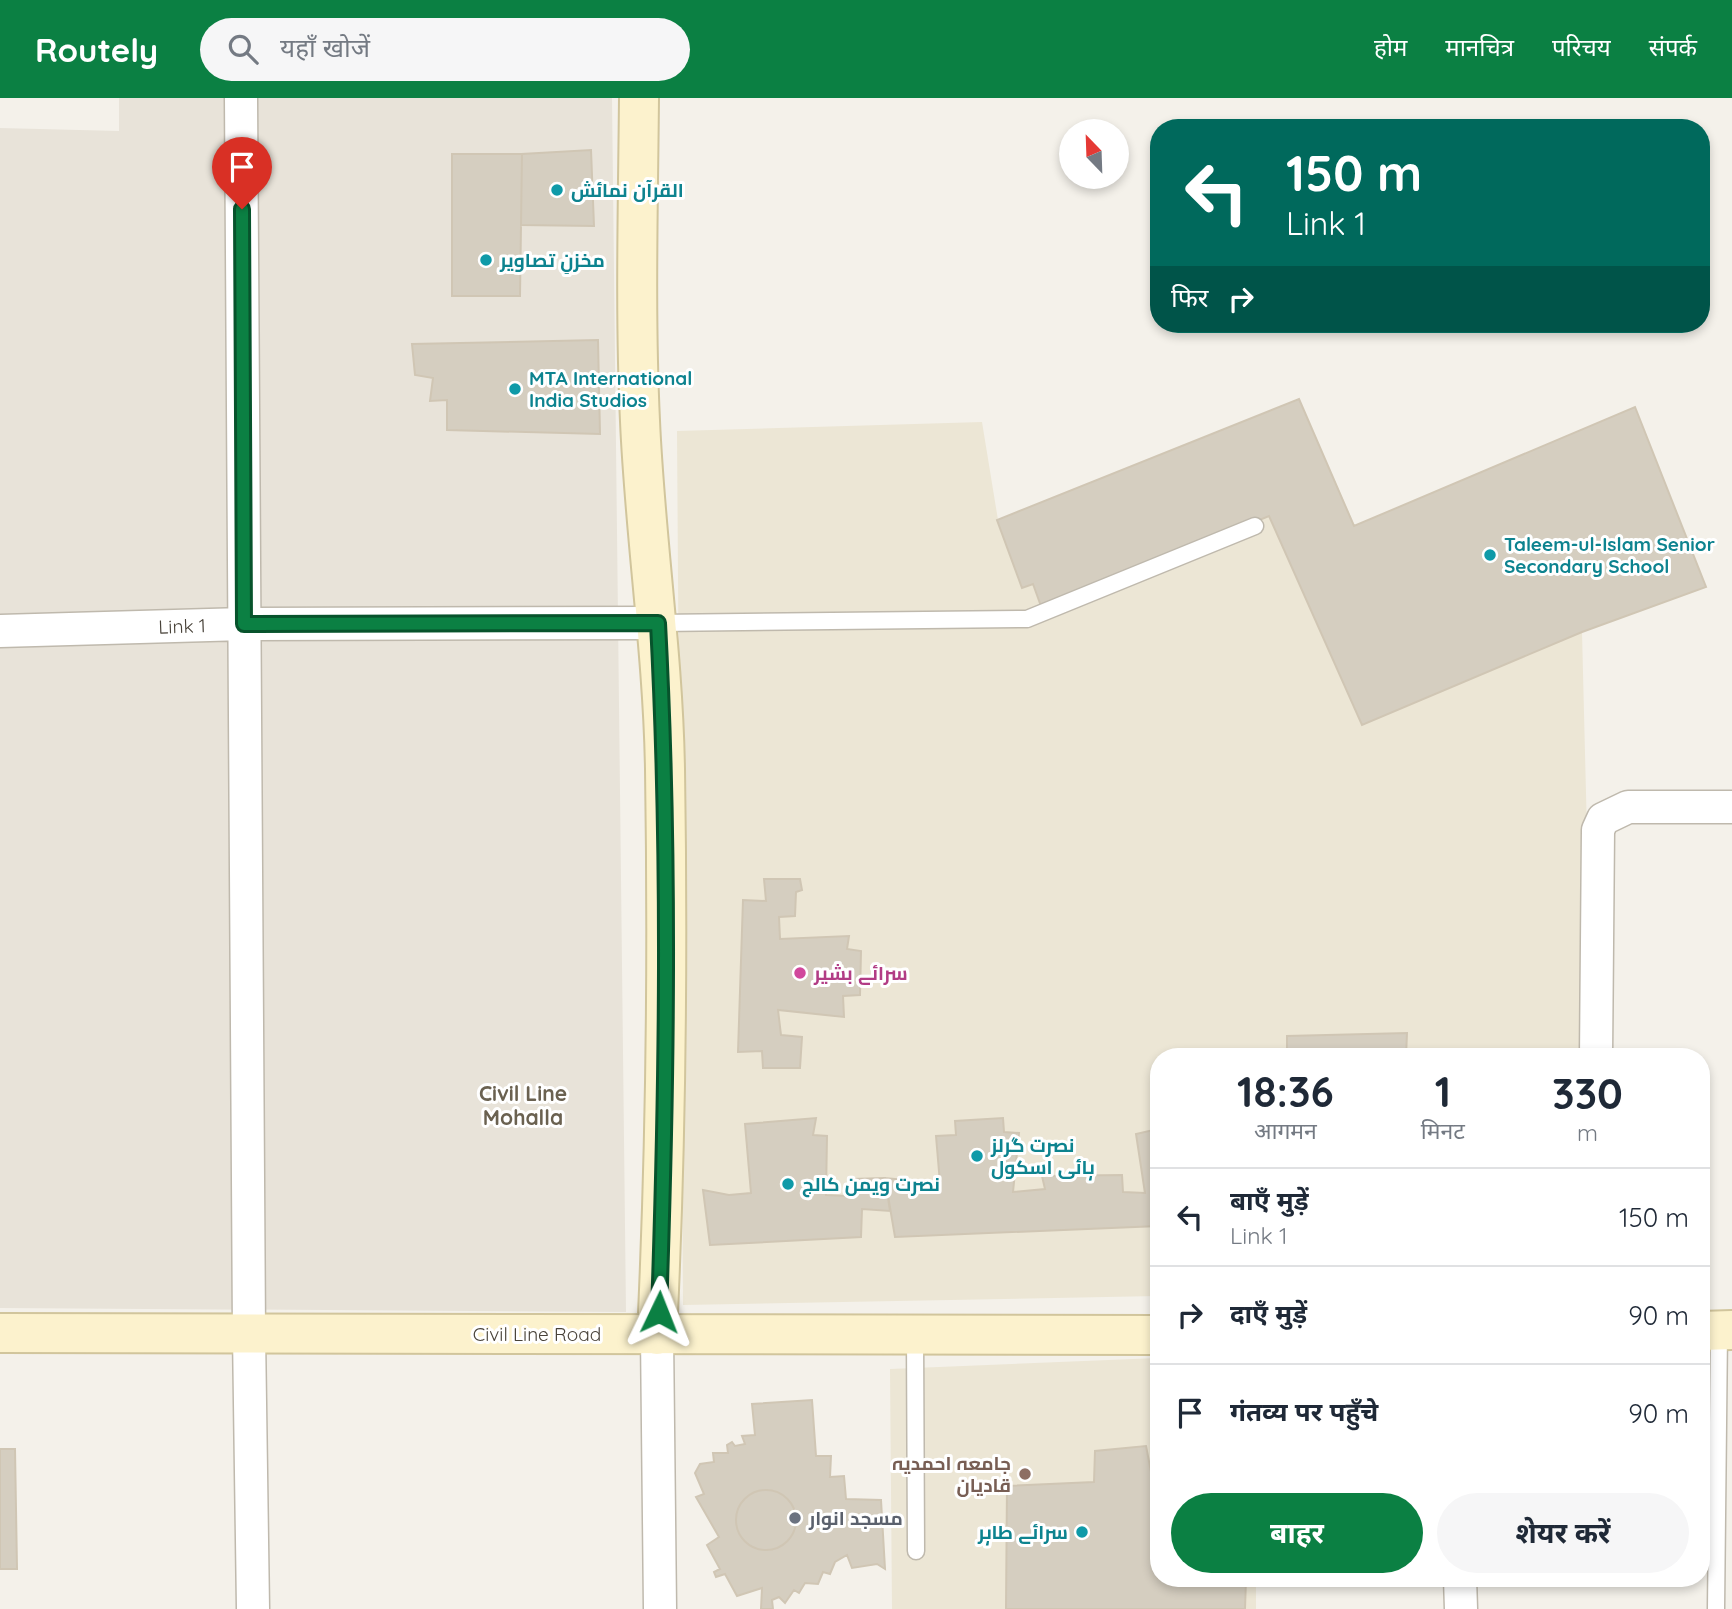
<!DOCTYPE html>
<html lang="hi">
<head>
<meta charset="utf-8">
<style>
	body { margin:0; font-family:Quicksand,Cairo,"Noto Sans Devanagari",sans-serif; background:#f6f6f7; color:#1f2937; height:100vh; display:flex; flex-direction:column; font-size:26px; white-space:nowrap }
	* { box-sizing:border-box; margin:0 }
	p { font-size:23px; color:#747a83 }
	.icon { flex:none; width:38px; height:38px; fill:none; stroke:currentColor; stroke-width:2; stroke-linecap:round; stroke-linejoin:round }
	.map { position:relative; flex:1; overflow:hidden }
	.panel { position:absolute; left:1150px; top:950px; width:560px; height:539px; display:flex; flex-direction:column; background:#fff; border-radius:28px; box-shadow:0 4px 10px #0003 }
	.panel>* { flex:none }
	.banner { position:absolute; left:1150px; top:21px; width:560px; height:214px; border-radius:28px; box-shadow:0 4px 10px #0003; background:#00695c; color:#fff; overflow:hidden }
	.needle { width:46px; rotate:337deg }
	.buttons { position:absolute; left:1059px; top:21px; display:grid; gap:14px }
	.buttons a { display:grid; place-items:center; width:70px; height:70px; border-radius:50%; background:#fff; box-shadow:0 4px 10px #0003; font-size:35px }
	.pin { position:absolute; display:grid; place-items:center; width:60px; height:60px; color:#fff; margin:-72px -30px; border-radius:50% 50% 50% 0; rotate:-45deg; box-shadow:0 0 7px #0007 }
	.pin .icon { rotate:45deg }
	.me { position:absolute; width:77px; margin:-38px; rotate:2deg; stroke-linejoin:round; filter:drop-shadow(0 0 5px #0008) }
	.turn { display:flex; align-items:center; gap:24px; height:147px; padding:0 21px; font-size:32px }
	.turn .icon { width:91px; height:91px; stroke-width:2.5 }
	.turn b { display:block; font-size:49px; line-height:60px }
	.then { display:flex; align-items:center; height:66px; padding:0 21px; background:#0003; gap:14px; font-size:26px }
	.eta { display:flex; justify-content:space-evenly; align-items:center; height:119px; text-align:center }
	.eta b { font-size:42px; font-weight:700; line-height:49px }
	.cta { display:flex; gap:14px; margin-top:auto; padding:14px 21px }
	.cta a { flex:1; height:80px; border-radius:42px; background:#0b8043; color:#fff; font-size:28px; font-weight:700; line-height:80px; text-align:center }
	.cta a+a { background:#f6f6f7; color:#1f2937 }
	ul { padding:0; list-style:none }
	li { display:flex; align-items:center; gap:21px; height:98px; padding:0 21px; border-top:2px solid #e0e1e3 }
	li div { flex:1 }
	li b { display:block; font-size:26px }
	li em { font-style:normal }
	header { display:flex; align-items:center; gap:42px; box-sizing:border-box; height:98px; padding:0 35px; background:#0b8043; color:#fff }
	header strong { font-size:33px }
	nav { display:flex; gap:38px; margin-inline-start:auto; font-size:24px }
	.search { width:490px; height:63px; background:#f6f6f7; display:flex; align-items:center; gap:18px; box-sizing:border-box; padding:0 24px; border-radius:38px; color:#747a83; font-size:26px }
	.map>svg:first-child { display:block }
</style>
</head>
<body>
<header>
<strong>Routely</strong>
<div class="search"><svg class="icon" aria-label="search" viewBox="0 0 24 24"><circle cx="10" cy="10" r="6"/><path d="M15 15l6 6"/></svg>यहाँ खोजें</div>
<nav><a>होम</a><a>मानचित्र</a><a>परिचय</a><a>संपर्क</a></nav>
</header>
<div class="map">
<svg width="1732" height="1511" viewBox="0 0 1732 1511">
	<rect width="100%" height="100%" fill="#f4f1ea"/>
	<path fill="#e8e3d9" d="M119 0H612L626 1214 0 1210V30L119 33Z"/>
	<path fill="#ece6d5" d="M1299 301 1355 428 1635 309 1706 489 1582 534 1590 856 1587 959H1158V1198L683 1207 677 333 982 324 998 422Z
		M1158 1260V1480L1256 1481V1511H892L890 1271Z"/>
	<path fill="#d5cec0" stroke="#d0c6b4" stroke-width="2" d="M591 52 594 128 521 127 522 56Z
		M452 56H522L520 198H452Z
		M598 242 600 336 447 332V302L430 303 433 280 415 277 412 246Z
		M1299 301 1354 428 1635 309 1706 489 1582 534 1362 627 1269 418 1042 511 1033 486 1022 490 997 422Z
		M764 781H800L802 792 796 794 795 818 779 819 780 841 849 838 847 851 861 853 860 897 843 898 844 919 778 912 781 937 802 939 800 970H763L762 953 738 954 743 802 766 803Z
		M1407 935 1406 959H1287V938Z
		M1157 1010H1158V1128L895 1139 885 1080 940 1085 936 1038 956 1037 955 1023 1003 1020 1004 1034 1019 1035 1013 1094 1045 1091 1042 1078 1122 1077 1123 1094 1145 1095 1136 1036 1158 1031Z
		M816 1020 813 1037 827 1038 826 1097 846 1098 852 1081 885 1080 890 1113 862 1111 861 1139 710 1147 703 1092 729 1097 751 1095 745 1026Z
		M1701 1264H1706L1707 1334H1701Z
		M812 1302 816 1358H831L830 1379 844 1378 846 1401 881 1402 885 1471 877 1466 852 1470 847 1457 835 1464 830 1476 823 1474 818 1486 805 1485 799 1495 794 1492 785 1505 779 1499 772 1502 773 1511H761L762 1490 737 1498 725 1476 716 1479 714 1474 720 1471 707 1447 719 1439 696 1399 704 1396 695 1375 700 1366 714 1364 713 1355H728L727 1347 732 1344 735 1348 745 1346 742 1338 755 1337 752 1306Z
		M1146 1348 1153 1384 1158 1383V1480H1246L1245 1511H1006L1007 1388 1094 1384 1095 1353Z
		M0 1351H15L17 1471H0Z
		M736 1422a30 30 0 1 1 60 0a30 30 0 1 1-60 0Z"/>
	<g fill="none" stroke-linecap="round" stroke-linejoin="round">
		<defs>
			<path id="lane" d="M658 525 1027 521 1255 428
				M915 1237 916 1453
				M1716 1511 1719 1233"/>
			<path id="street" d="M241 0 249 1236 253 1511
				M0 533 244 526 658 525
				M1596 959 1598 732 1603 721 1628 709H1732
				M657 1237 660 1511
				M1460 1480 1461 1511"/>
			<path id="secondary" d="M639 0C638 108 635 216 640 323 645 439 663 554 665 671 668 859 666 1048 657 1237
				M1701 1233 1732 1232
				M0 1235 1158 1237"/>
		</defs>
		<use href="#lane" stroke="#bfb9ad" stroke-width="19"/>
		<use href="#street" stroke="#bfb9ad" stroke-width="35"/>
		<use href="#secondary" stroke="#d1c59c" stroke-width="42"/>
		<use href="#lane" stroke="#fff" stroke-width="16"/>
		<use href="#street" stroke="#fff" stroke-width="32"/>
		<use href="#secondary" stroke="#fcf2cd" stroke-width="38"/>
	</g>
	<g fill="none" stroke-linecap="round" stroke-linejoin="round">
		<defs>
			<path id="route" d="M242 111 244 526 658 525C670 755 667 985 659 1214"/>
		</defs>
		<use href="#route" stroke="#07532c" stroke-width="18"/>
		<use href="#route" stroke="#0b8043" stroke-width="12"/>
	</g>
	<g fill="#0f9aa8" stroke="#fff" stroke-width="2.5">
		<circle cx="557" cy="92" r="7"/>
		<circle cx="486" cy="162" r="7"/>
		<circle cx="515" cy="291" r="7"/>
		<circle cx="1490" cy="457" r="7"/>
		<circle cx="977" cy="1058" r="7"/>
		<circle cx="788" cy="1086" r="7"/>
		<circle cx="1082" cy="1434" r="7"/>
	</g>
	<circle fill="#d1479c" stroke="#fff" stroke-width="2.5" cx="800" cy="875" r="7"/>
	<circle fill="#8d6e63" stroke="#fff" stroke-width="2.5" cx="1025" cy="1376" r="7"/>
	<circle fill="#6b7280" stroke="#fff" stroke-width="2.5" cx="795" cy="1420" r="7"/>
	<g text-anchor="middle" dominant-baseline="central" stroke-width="6" stroke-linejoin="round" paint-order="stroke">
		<g font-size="19" font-weight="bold" fill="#0d838f" stroke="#fff" text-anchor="start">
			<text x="571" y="92">القرآن نمائش</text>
			<text x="500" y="162">مخزنِ تصاویر</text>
			<text x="529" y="280">MTA International<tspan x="529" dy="22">India Studios</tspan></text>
			<text x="1504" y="446">Taleem-ul-Islam Senior<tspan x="1504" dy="22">Secondary School</tspan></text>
			<text x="991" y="1047">نصرت گرلز<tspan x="991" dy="22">ہائی اسکول</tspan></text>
			<text x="802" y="1086">نصرت ویمن کالج</text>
			<text x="1068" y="1434" text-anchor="end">سرائے طاہر</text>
		</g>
		<g font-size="19" fill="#484239" stroke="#fff">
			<text transform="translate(182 528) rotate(-2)">Link 1</text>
			<text x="537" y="1236">Civil Line Road</text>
		</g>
		<g font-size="19" font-weight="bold" fill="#b23c85" stroke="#fff" text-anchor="start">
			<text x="814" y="875">سرائے بشیر</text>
		</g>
		<g font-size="19" font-weight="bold" fill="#785e54" stroke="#fff" text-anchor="end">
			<text x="1011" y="1365">جامعہ احمدیہ<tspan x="1011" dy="22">قادیان</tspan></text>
		</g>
		<g font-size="19" font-weight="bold" fill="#5b616d" stroke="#fff" text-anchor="start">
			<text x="809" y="1420">مسجد انوار</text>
		</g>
		<g font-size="21" font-weight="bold" fill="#6a6150" stroke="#fff">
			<text x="523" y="995">Civil Line<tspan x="523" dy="24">Mohalla</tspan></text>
		</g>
	</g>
</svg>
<div class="buttons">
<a><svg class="needle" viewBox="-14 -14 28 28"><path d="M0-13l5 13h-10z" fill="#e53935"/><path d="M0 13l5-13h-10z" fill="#747a83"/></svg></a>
</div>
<div class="pin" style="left:242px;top:111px;background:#d93025"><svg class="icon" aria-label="arrive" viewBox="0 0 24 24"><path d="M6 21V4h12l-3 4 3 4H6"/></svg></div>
<svg class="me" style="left:659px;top:1214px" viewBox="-20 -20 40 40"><path d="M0-17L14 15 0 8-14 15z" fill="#0b8043" stroke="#fff" stroke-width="4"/></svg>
<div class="banner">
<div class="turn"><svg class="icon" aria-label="left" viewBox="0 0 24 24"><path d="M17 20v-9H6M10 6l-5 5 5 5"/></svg><div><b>150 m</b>Link 1</div></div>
<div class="then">फिर<svg class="icon" aria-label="right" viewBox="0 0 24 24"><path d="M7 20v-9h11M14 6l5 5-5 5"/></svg></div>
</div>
<section class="panel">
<div class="eta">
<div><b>18:36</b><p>आगमन</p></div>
<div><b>1</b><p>मिनट</p></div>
<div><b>330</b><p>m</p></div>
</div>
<ul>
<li><svg class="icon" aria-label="left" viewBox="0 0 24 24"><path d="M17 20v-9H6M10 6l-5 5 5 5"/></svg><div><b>बाएँ मुड़ें</b><p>Link 1</p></div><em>150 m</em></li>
<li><svg class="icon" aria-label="right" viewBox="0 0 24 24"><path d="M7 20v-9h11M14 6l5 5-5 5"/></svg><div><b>दाएँ मुड़ें</b></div><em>90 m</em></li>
<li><svg class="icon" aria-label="arrive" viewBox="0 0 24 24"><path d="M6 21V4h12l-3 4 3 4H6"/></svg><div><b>गंतव्य पर पहुँचे</b></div><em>90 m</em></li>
</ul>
<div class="cta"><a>बाहर</a><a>शेयर करें</a></div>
</section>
</div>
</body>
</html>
